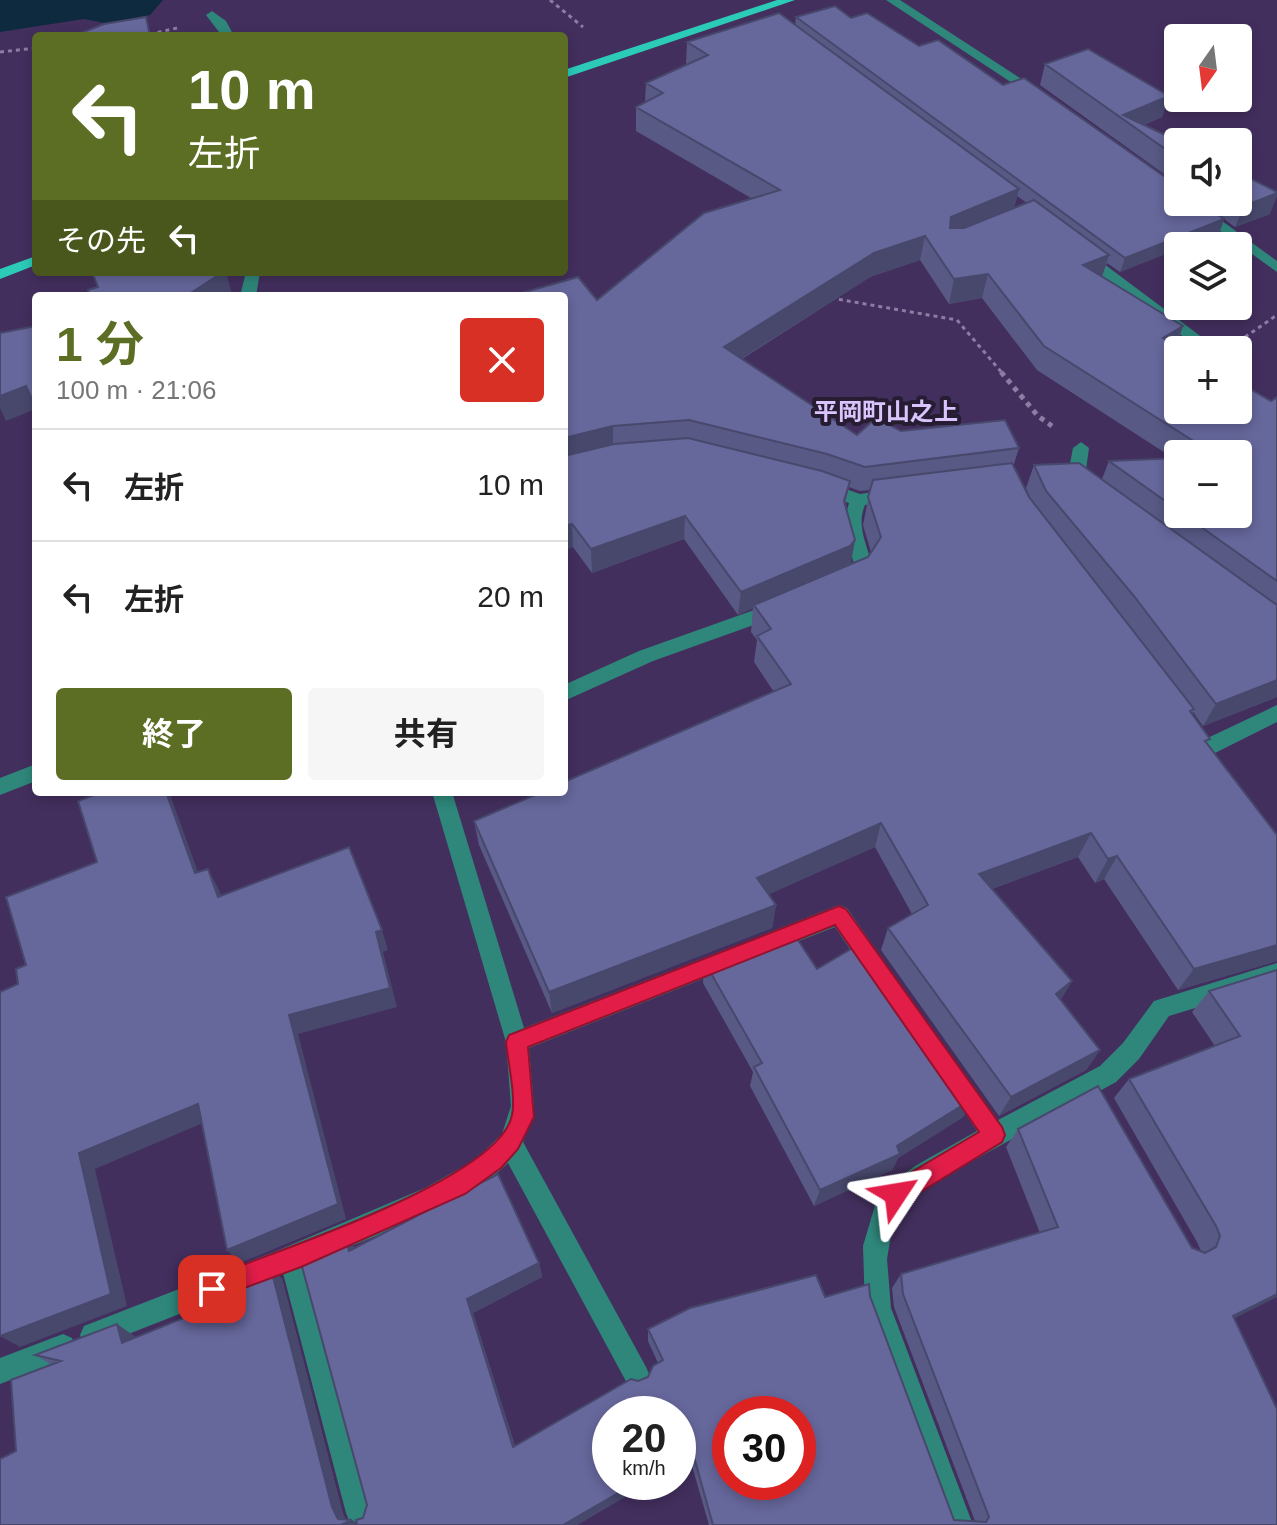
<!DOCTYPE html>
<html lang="ja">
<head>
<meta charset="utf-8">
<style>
	body { margin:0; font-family:Arial,"Noto Sans JP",sans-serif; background:#f6f6f6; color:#222; height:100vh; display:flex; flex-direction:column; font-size:30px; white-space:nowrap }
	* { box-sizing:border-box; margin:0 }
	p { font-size:26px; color:#767676 }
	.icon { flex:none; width:44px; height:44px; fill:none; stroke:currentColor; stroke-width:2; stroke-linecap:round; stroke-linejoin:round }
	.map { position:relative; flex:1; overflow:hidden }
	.sheet { position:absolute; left:32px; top:292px; width:536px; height:504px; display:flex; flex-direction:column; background:#fff; border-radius:8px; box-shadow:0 4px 12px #0003 }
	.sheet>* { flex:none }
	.hud { position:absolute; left:32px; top:32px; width:536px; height:244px; border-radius:8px; box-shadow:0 4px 12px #0003; background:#5c6d24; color:#fff; overflow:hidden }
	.needle { width:52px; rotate:194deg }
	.controls { position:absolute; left:1164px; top:24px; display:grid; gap:16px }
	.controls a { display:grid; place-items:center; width:88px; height:88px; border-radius:8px; background:#fff; box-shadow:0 4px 12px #0003; font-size:40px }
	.speed { position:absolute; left:592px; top:1396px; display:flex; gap:16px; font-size:40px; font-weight:700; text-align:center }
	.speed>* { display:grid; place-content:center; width:104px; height:104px; border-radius:50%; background:#fff; box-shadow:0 4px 12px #0003; line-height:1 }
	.speed small { font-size:20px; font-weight:400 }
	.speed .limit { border:12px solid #d22; background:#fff; color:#111 }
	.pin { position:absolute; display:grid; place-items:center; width:68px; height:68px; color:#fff; margin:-34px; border-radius:16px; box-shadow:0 4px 12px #0006 }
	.me { position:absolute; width:88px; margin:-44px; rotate:57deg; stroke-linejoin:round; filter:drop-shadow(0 0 6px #0008) }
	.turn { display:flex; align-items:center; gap:28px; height:168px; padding:0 24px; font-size:36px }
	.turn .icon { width:104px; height:104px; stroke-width:2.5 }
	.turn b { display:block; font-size:56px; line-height:68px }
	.then { display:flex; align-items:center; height:76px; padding:0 24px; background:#0003; gap:16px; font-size:30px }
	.round { display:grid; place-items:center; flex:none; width:84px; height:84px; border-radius:8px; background:#f6f6f6 }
	.overview { display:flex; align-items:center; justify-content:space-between; height:136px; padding:0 24px }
	h1 { font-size:48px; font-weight:700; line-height:60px; color:#5c6d24 }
	.button { display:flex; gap:16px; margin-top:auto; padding:16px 24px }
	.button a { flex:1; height:92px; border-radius:8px; background:#5c6d24; color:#fff; font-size:32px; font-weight:700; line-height:92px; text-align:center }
	.button a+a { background:#f6f6f6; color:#222 }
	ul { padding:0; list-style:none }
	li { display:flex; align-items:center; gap:24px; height:112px; padding:0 24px; border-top:2px solid #e0e0e0 }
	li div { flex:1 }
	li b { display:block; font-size:30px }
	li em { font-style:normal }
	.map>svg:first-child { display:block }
</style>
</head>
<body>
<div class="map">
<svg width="1277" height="1525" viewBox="0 0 1277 1525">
	<rect width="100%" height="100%" fill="#432f5e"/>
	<path fill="#0d2a3e" d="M0 0H163L150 15 110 24 84 19 0 32Z"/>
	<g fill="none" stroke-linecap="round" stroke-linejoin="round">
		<path stroke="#8d7da4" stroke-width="3" stroke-dasharray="4 4" stroke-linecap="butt" d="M550 0 583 27
			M142 36 177 28
			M0 52 36 48
			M831 298 957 320 1003 374
			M1245 337 1277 315"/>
		<path stroke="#8d7da4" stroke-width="5" stroke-dasharray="5 5" stroke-linecap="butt" d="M1001 372 1038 416 1052 426"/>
		<path fill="#2f877b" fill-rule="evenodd" d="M886 0H900L1046 95 1035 98Z
			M212 11 226 21 234 36H222L206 15Z
			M1180 202H1196L1277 261V272Z
			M1083 251 1088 252 1219 350H1201L1078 258 1076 255Z
			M246 272H260L256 296H240Z
			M1081 442 1089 448 1085 477 1093 485 1084 491 1067 479 1073 448Z
			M823 481 860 494 893 489 902 495 899 499 865 505C856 526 867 544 872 565L860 582 847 586 838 579 854 564 843 525 849 503 817 491 814 487 817 483Z
			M777 602 786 609 784 614 653 661 564 701V685L639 651Z
			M1277 705V722L1211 755H1197L1194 749 1197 743Z
			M36 764V781L0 795V778Z
			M432 792H452L524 1028 727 949 735 952 738 959 735 966 529 1048 534 1106 523 1142 646 1367 650 1376 646 1385 637 1389 628 1385 508 1163C465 1206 364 1240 306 1264L374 1513 370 1523H350L346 1513 283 1273 93 1348 84 1344 80 1335 84 1326 274 1252 425 1188 475 1160 502 1134 511 1106 506 1042Z
			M839 905 847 908 883 960 886 967 883 974 875 977 867 974 835 927 768 953 760 950 757 943 760 936Z
			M1277 963V983L1169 1016 1139 1059 1116 1082 932 1183 909 1202 893 1223 887 1259 891 1308 973 1525H945L865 1308 863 1246 876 1202 891 1184 915 1166 977 1131 944 1081 948 1073 956 1070 964 1073 998 1120 1100 1066 1123 1043 1154 1001Z
			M63 1334 72 1338 76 1347 72 1356 0 1384V1358Z"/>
		<path fill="#2bcbb8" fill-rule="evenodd" d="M777 0H795L564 78V70Z
			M36 256V265L0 279V269Z"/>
	</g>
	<path fill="#585985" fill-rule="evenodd" d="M796 17 851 18 919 46 1003 85 1224 219 1219 234 1187 246H1178V249L1120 272 1107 263 1102 277 1183 326 1176 346 1271 401 1277 397V697L1203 726 1193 712 1192 714 1207 743 1277 961 1178 990 1104 879 1095 883 1078 857 992 889 1072 981 1060 1000 1100 1050 1086 1070 999 1116 881 950 888 928 912 914 875 847 768 894 776 905 772 928 552 1013 479 845 474 821 774 692 754 662 757 640 751 632 753 608 738 615 684 539 592 573 573 547 564 550 597 300 751 198 636 131V107L645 102 646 83 686 65 687 42 795 26ZM1017 196 1027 203 1014 208ZM920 260 949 304 982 298 1037 370 1173 458 1109 461 1102 479 1034 465 1026 488 1032 502 1013 467 1019 448 901 431 857 435 742 359 870 277ZM1178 454H1238V514H1178ZM849 487 860 491 870 490 863 525 871 552 868 557 851 563 845 505Z
		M1045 64 1169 96 1162 117 1144 125 1178 142V184L1040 85Z
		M1250 175 1249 179 1270 214 1235 227 1201 202H1238Z
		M704 961 817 969 974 1098 963 1117 898 1158 892 1170 814 1206 750 1086 753 1072 703 983Z
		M1277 971 1234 1318 1277 1525H709L690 1459 610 1482H650L577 1525H0L16 1451 52 1365 35 1355 117 1324 134 1336 135 1338 282 1279 343 1514 346 1520 357 1523 363 1518 367 1505 354 1248 539 1263 542 1277 473 1313 515 1446 648 1377 658 1363 648 1341V1329L825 1297 870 1296 954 1520 975 1521 894 1307 892 1288 901 1274 1040 1233 1006 1147 1018 1129 1192 1248 1201 1251 1197 1242 1114 1098 1129 1079 1215 1046 1192 1012 1209 991Z"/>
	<path fill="#47486c" d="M1169 96 1162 117 1136 128 1123 115Z
		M1019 189 1013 213 946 241 951 217Z
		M1277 193V196L1270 214 1235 227 1244 206Z
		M1224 219 1219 234 1187 246H1178V249L1120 272 1125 258Z
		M925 236 920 260 870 277 722 371 724 347 874 253Z
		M1109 255 1101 279 1083 265Z
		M223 272H226L232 294 228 296H186Z
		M988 274 982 298 949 304 954 279Z
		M1183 326 1174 350 1163 338Z
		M26 386 36 409 6 421 0 408V396Z
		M613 426V450L564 463V438Z
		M685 516 684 539 592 573 591 549Z
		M572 524 573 547 564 550V526Z
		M855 540 851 563 754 605 753 608 738 615 741 592Z
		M1277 680V697L1203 726 1216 704Z
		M166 792H169L206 894 195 873Z
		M881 823 875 847 754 901 757 878Z
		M1091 833 1078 857 970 897 979 874Z
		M1117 856 1104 879 1095 883 1108 859Z
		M208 869 219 890 229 917 218 897Z
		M776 905 772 928 552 1013 549 992Z
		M382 930 388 950 383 952 397 1007 298 1034 346 1219 240 1263 227 1250 289 1015 376 932Z
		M1277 945V961L1178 990 1194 969Z
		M1072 981 1059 1003 1056 994Z
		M1100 1050 1086 1070 999 1116 1011 1097Z
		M974 1098 963 1117 898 1158 892 1170 814 1206 820 1190 897 1146Z
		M198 1104 210 1120 95 1169 127 1306 20 1347 0 1336 79 1153Z
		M344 1232 354 1247 359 1266 349 1251Z
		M539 1263 542 1277 473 1313 518 1456 513 1447 467 1299Z
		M270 1265 282 1279 343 1514 347 1522 352 1520 361 1525H341L332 1507Z
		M1277 1294V1297L1213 1329 1233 1316Z
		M117 1324 134 1336 139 1354 122 1343Z
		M692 1450 690 1459 678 1466V1458Z
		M637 1482H650L577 1525H563Z"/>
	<path fill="#66679b" stroke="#47486c" stroke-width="2" fill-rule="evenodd" d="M835 6 851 18 867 13 919 46 938 40 1003 85 1024 78 1178 186V202H1200L1224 219 1125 258 796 17Z
		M779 13 1019 189 951 217 950 228H964L1034 200 1109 255 1083 265 1183 326 1163 338 1183 350H1178V410H1238V382L1271 401 1277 397V581L1183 514H1238V454H1214L1044 346 988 274 954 279 925 236 874 253 724 347 857 435 876 418 901 431 1005 420 1019 448 865 467 827 454 689 420 613 426 564 438V296H511L578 277 597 300 704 213 780 190 636 107 663 93 646 83 708 55 687 42Z
		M146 17 150 36H82L81 33 104 24Z
		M1088 49 1169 96 1123 115 1180 142H1178V158L1045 64Z
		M1238 169 1250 175 1247 177 1277 192V193L1244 206 1238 201Z
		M92 272H223L186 296H90L88 290 98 287Z
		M36 326V408L26 386 0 396V333Z
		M688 438 822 471 850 481 844 501 855 540 850 546 741 592 685 516 591 549 572 524 564 526V456L614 444Z
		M1178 458V510L1109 461Z
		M1012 463 1029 497 1194 709 1190 711 1210 739 1205 741 1277 835V945L1194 969 1117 856 1108 859 1091 833 979 874 1072 981 1056 994 1100 1050 1011 1097 888 928 928 905 881 823 757 878 776 905 549 992 474 821 542 792H564V782L791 684 757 636 771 629 754 605 868 557 881 537 868 497 873 480Z
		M1079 463 1277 605V680L1216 704 1134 596 1046 491 1034 465Z
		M102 792H166L195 873 208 869 218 897 349 847 382 930 376 932 390 988 289 1015 338 1204 227 1250 198 1104 79 1153 111 1294 0 1336V992L18 984 16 969 26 965 6 897 97 862 78 801Z
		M790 928 817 969 863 942 974 1098 897 1146 900 1154 820 1190 754 1067 762 1063 704 961Z
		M1277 970V1294L1233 1316 1277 1409V1525H713L692 1450 678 1458V1414H610V1482H637L563 1525H357L356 1520 363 1518 367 1505 298 1252 344 1232 349 1251 498 1174 539 1263 467 1299 513 1447 631 1379 638 1381 648 1377 653 1366 663 1360 648 1329 690 1308 816 1275 825 1297 869 1284 870 1296 954 1520 986 1522 989 1517 903 1294 901 1274 1058 1227 1018 1129 1098 1086 1192 1248 1205 1253 1216 1247 1220 1236 1216 1226 1129 1079 1240 1036 1209 991ZM730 1414H798V1482H730Z
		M270 1265 332 1507 338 1519 352 1520 341 1525H0V1459L16 1451 11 1380 61 1361 35 1355 117 1324 122 1343 236 1297 233 1280Z"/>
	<path fill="#e11d48" stroke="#92132f" stroke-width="2" d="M839 906 846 909 1002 1127 1005 1135 1002 1142 904 1202 896 1205 888 1202 885 1194 888 1186 979 1132 835 925 528 1047 534 1117 518 1149 501 1168 465 1194 301 1267 212 1300 203 1297 200 1289 203 1280C264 1255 500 1180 512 1115 516 1097 508 1062 506 1042L509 1035Z"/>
	<g text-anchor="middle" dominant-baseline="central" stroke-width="8" stroke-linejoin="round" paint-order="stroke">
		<g font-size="24" font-weight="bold" fill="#dac4fd" stroke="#261d32">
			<text x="886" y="411">平岡町山之上</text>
		</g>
	</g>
</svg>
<div class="controls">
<a><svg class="needle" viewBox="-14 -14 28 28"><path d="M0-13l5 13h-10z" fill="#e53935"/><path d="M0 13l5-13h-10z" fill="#767676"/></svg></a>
<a><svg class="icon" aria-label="sound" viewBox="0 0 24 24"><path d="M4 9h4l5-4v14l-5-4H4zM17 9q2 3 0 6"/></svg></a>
<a><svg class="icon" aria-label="layers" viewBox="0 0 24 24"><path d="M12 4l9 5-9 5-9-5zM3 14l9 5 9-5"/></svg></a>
<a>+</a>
<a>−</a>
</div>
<div class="speed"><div>20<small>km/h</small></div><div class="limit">30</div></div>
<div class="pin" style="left:212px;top:1289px;background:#d93025"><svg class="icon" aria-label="arrive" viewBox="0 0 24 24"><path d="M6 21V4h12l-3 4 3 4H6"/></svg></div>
<svg class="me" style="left:896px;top:1194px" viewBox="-20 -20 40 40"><path d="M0-17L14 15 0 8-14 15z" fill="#e11d48" stroke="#fff" stroke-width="4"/></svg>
<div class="hud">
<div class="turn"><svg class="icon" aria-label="left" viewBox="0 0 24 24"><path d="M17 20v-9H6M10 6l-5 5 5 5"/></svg><div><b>10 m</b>左折</div></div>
<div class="then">その先<svg class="icon" aria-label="left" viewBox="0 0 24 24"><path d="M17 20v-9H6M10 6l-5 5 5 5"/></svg></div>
</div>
<section class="sheet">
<div class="overview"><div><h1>1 分</h1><p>100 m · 21:06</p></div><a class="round" style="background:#d93025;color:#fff"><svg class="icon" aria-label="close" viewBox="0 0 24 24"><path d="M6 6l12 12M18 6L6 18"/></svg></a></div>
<ul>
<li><svg class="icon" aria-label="left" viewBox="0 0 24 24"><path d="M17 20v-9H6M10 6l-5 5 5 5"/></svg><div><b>左折</b></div><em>10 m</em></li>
<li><svg class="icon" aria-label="left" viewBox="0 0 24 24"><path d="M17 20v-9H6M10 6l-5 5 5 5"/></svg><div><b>左折</b></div><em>20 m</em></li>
</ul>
<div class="button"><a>終了</a><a>共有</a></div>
</section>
</div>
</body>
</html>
